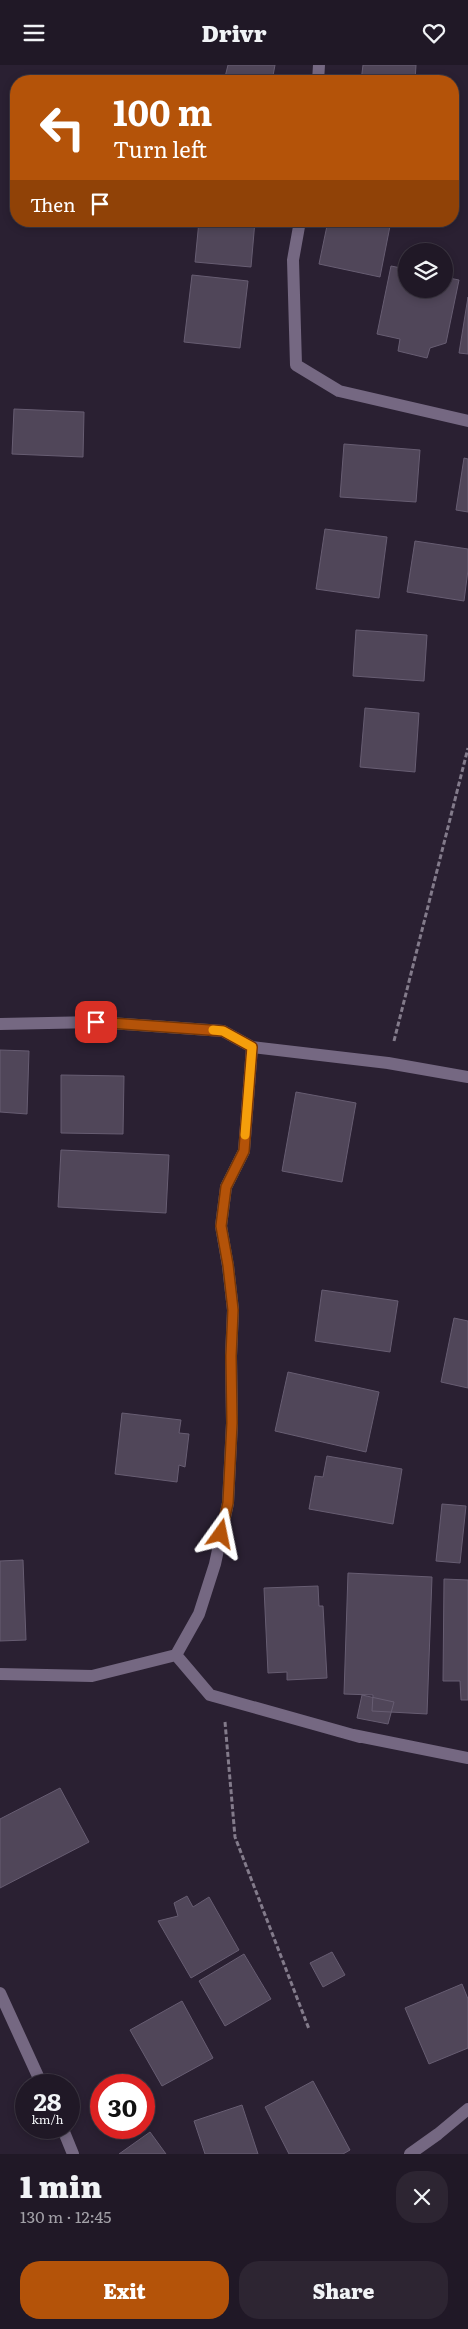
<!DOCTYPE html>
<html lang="en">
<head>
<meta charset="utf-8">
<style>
	body { margin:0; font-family:Literata,serif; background:#2d2532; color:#f1f3f6; height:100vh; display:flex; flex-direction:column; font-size:19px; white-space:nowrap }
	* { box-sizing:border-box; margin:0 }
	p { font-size:16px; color:#a2a0a7 }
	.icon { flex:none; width:28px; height:28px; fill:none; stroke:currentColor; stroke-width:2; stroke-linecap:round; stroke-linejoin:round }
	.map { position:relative; height:2089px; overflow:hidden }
	.side { display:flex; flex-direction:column; background:#201826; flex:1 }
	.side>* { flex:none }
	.top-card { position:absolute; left:10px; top:10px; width:449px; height:152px; border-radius:20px; box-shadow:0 2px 8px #0003,0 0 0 1px #3d3743; background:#b45309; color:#fff; overflow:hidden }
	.fabs { position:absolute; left:398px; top:178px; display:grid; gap:10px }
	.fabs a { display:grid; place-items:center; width:55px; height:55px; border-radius:50%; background:#201826; box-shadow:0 2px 8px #0003,0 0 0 1px #3d3743; font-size:25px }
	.speed { position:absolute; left:15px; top:2009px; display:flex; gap:10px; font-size:25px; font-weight:700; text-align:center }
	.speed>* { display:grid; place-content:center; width:65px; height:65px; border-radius:50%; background:#201826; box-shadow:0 2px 8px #0003,0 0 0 1px #3d3743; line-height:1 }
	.speed small { font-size:12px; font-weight:400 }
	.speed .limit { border:8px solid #d22; background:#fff; color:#111 }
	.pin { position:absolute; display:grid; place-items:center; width:42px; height:42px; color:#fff; margin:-21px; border-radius:10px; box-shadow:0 2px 8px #0006 }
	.me { position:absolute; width:55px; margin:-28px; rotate:12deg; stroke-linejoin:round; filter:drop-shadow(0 0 4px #0008) }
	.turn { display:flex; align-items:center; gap:18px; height:105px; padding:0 20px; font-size:22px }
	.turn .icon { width:65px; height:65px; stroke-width:2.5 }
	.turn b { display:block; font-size:35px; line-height:42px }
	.then { display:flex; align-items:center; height:48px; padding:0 20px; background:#0003; gap:10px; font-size:19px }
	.round { display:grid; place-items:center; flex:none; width:52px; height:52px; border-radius:20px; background:#2d2532 }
	.summary { display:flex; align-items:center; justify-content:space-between; height:85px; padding:0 20px }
	h1 { font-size:30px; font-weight:800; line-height:38px }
	.primary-button { display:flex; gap:10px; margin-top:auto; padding:10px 20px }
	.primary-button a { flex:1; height:58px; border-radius:20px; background:#b45309; color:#fff; font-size:20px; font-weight:800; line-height:58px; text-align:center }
	.primary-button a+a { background:#2d2532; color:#f1f3f6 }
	header { display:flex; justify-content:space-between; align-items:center; height:65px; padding:0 20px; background:#201826; font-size:22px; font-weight:800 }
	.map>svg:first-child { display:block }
</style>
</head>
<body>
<header><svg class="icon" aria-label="menu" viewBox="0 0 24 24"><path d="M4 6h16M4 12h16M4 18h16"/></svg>Drivr<svg class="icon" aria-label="heart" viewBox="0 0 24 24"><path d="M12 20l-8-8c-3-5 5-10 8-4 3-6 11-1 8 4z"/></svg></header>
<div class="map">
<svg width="468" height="2089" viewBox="0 0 468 2089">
	<rect width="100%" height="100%" fill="#2a2032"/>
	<path fill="#504659" stroke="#675d72" d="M228 0H275L272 16H224Z
		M363 0H416L415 16H361Z
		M199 156H255L251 202 195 197Z
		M328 156H391L380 212 319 199Z
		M391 201 406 204V224H444V212L459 215 446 278 430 283 427 293 398 286 400 274 377 269Z
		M192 210 248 216 240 283 184 277Z
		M468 232V289L459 288Z
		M14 344 84 347 83 392 12 389Z
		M344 379 420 385 416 437 340 432Z
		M464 393 468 394V447L456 445Z
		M325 464 387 472 379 533 316 524Z
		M415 476 468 484V505L464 536 407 527Z
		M356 565 427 570 424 616 353 611Z
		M365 643 419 648 415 707 360 702Z
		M0 985 29 986 27 1049 0 1047Z
		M61 1010 124 1011 123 1069 61 1068Z
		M296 1027 356 1038 342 1117 282 1106Z
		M61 1085 169 1090 166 1148 58 1142Z
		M322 1225 398 1236 390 1287 315 1276Z
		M454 1253 468 1256V1323L441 1317Z
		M288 1307 379 1327 366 1387 275 1366Z
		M122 1348 181 1355 179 1368 189 1369 185 1402 179 1400 177 1417 115 1409Z
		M327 1391 402 1404 393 1459 309 1444 315 1411 323 1412Z
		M442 1439 466 1441 460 1498 436 1496Z
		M23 1495 26 1575 0 1576V1496Z
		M348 1508 432 1512 427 1649 372 1646 373 1630 344 1629Z
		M444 1514 468 1515V1635H461L460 1616H443Z
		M318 1521 319 1541H323L327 1613 287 1615V1607L268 1608 264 1523Z
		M362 1630 394 1637 388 1659 357 1653Z
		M60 1723 89 1777 0 1823V1754Z
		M187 1831 193 1842 209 1832 239 1885 191 1913 158 1856 178 1851 174 1838Z
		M332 1887 345 1910 323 1922 310 1898Z
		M244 1889 271 1934 225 1961 199 1916Z
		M462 1919 468 1934V1983L429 1999 405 1943Z
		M182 1936 213 1993 162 2021 130 1965Z
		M313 2016 350 2085 343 2089H289L265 2042Z
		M242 2040 258 2089H205L194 2056Z
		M150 2067 166 2089H119Z"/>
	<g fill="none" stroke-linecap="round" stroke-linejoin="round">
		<path stroke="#837b8b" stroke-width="3" stroke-dasharray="5 2.5" stroke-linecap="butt" d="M394 976 468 683
			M225 1657 235 1772 309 1964"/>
		<path stroke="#756882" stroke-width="12" d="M318 16 319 0
			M300 156 293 195 296 300 339 326 468 356
			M0 959 96 957 223 966 252 982 388 998 468 1012
			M252 982 244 1086 226 1122 221 1161 228 1201 233 1245 231 1291 232 1358 228 1438 215 1499 199 1549 176 1590 210 1630 360 1672
			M0 1609 92 1611 176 1590
			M353 1670 468 1693
			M0 1928 42 2020
			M62 2062 73 2089
			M410 2089 438 2069 468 2044"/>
	</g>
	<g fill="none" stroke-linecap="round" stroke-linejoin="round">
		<defs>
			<path id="route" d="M96 957 223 966 252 982 244 1086 226 1122 221 1161 228 1200 233 1245 231 1291 232 1358 228 1438 221 1469"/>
		</defs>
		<use href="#route" stroke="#753606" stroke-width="12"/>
		<use href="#route" stroke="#b45309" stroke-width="9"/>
		<path stroke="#f59e0b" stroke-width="9" d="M213 965 223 966 252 982 245 1070"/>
	</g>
</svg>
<div class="fabs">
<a><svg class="icon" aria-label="layers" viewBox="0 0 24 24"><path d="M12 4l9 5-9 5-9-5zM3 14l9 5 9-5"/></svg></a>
</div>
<div class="speed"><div>28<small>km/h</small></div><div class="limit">30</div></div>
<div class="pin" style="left:96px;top:957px;background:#d93025"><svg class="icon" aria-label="arrive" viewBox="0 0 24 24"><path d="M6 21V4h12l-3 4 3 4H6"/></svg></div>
<svg class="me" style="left:221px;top:1469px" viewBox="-20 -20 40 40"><path d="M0-17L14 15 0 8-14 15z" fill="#b45309" stroke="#fff" stroke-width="4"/></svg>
<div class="top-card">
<div class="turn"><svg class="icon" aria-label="left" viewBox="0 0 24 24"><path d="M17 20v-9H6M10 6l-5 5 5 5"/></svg><div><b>100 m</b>Turn left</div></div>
<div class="then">Then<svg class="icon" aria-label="arrive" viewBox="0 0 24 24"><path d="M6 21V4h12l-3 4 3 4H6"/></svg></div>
</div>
</div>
<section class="side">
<div class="summary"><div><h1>1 min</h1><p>130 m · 12:45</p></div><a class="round"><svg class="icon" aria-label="close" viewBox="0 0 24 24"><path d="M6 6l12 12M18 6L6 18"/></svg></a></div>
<div class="primary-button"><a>Exit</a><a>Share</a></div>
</section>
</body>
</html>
